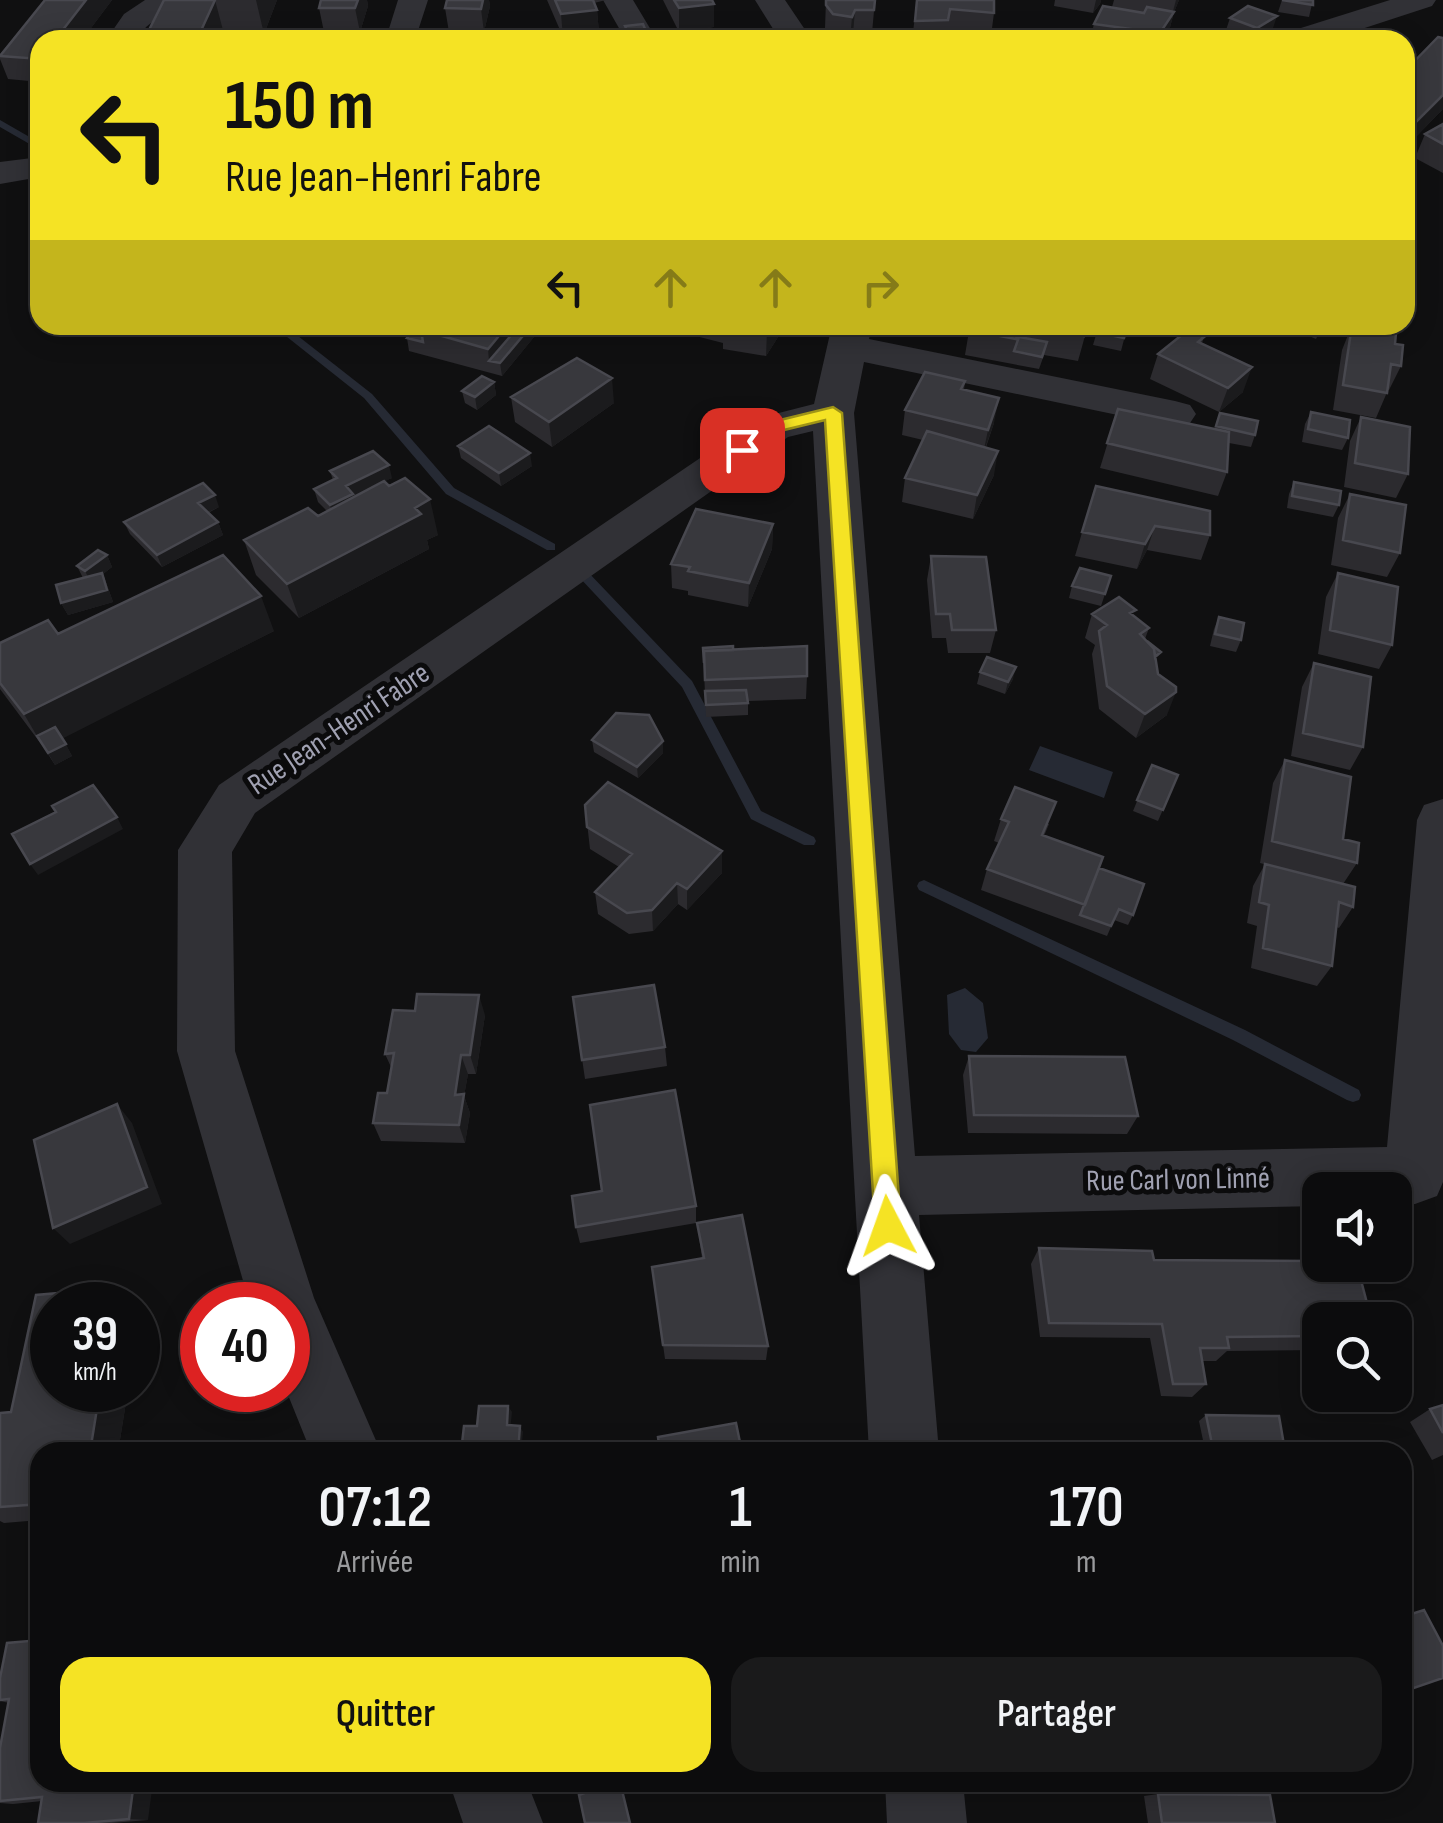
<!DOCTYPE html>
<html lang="fr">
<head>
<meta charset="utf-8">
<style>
	body { margin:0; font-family:"Sofia Sans Condensed",sans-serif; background:#1a1a1b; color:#f1f3f6; height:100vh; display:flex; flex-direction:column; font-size:38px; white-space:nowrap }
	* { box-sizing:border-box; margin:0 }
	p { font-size:32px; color:#9a9b9d }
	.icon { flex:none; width:55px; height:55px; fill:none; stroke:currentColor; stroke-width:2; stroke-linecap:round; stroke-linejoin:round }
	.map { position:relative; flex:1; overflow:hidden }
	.panel { position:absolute; left:30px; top:1442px; width:1382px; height:350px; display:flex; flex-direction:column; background:#0c0c0d; border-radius:30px; box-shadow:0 5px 25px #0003,0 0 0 2px #2c2c2e }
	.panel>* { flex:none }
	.banner { position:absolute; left:30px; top:30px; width:1385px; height:305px; border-radius:30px; box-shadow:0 5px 25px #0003,0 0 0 2px #2c2c2e; background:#f5e324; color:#111; overflow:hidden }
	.controls { position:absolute; left:1302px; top:1172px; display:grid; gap:20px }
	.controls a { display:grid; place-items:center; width:110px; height:110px; border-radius:20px; background:#0c0c0d; box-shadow:0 5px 25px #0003,0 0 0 2px #2c2c2e; font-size:50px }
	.speed { position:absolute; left:30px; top:1282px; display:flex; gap:20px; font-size:50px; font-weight:700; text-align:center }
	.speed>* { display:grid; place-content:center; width:130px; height:130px; border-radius:50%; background:#0c0c0d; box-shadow:0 5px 25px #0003,0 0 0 2px #2c2c2e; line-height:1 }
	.speed small { font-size:25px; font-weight:400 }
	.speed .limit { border:15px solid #d22; background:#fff; color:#111 }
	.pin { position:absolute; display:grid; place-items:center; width:85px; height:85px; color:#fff; margin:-42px; border-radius:20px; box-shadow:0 5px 15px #0006 }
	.me { position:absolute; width:110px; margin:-55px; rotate:356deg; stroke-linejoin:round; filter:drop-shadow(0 0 8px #0008) }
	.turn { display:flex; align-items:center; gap:35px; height:210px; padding:0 30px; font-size:45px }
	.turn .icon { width:130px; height:130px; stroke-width:2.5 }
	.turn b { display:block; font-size:70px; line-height:85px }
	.lanes { display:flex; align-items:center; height:95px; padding:0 30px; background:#0003; justify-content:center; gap:50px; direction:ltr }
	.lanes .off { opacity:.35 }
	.eta { display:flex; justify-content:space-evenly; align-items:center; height:170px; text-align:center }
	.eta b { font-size:60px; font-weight:600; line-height:70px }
	.action { display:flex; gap:20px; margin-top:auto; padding:20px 30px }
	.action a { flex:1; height:115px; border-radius:30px; background:#f5e324; color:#111; font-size:40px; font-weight:600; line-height:115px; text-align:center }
	.action a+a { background:#1a1a1b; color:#f1f3f6 }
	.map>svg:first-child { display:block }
</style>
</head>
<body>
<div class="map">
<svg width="1443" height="1823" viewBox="0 0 1443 1823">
	<rect width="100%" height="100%" fill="#101011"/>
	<path fill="#262a34" d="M1040 746 1113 772 1104 798 1029 770Z
		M965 988 983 1003 988 1038 976 1052 961 1050 949 1034 947 995Z"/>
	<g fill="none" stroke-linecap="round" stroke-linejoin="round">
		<path fill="#262a34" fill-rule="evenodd" d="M0 120 40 143V150L0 127Z
			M272 325H284L372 394 454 488 555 544V550H547L446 494 364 398Z
			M583 570 587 571 692 681 761 811 814 837 816 841 814 845H804L751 819 682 687 579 577V571Z
			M924 880 1245 1030 1359 1090 1361 1095 1359 1100 1353 1102 1347 1100 1233 1040 919 890 917 886 919 882Z"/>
		<path fill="#313136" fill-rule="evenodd" d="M145 0H180L146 27 138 40H106L124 14Z
			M398 0H428L415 40H391L387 35Z
			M603 0H633L651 30 646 37H624Z
			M755 0H785L812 40H780Z
			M1390 0H1436L1432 6 1328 40H1280L1285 33Z
			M40 157V177L0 184V162Z
			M832 325H872L869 339 1175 401 1190 405 1196 414 1190 423 1175 427 864 362 854 413 915 1156 1387 1147 1417 820 1424 805 1443 799V1182L1437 1196 1415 1204H1395V1190H1320V1206L919 1215 939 1452H869L813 431 788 437 255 813 232 852 235 1051 314 1298 381 1452H311L286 1390 288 1305H250L177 1051 178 850 219 785 759 418 814 404Z
			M449 1782H527L543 1823H463Z
			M885 1782H963L967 1823H887Z"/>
	</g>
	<path fill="#2c2b2f" d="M45 0H112L82 40H40V82L8 79 0 59V54Z
		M164 0H277L264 34H224L221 40H114L147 34Z
		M321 0H367L368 6 360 32H324L319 8Z
		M447 0H489L490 6 484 32H449L445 8Z
		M547 0H606L594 3 597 10 599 33 563 37Z
		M663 0H712L714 4V27L679 32Z
		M826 0H875L872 33 853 34 850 40 832 37 825 28Z
		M917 0 994 13 991 36 947 33 945 40H912Z
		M1055 0H1101L1100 4 1093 13 1054 6Z
		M1114 0H1179L1174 12 1168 35 1165 40H1090L1094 24 1112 7Z
		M1282 0H1313L1309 17 1278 12Z
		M1230 18 1273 28 1254 40 1226 30Z
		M1405 71 1443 109 1408 145 1405 143Z
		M1443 124V173L1415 158 1425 134Z
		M419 325H532L534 337 502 376 409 351 407 338Z
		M683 325H780V334L766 356 723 349V343L684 333Z
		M970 325H1088L1078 361 1044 355 1039 369 965 355Z
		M1099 325H1124L1123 327 1127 328 1121 351 1093 345Z
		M1297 325H1323L1316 339 1295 330Z
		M1352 325 1395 344 1401 366 1389 390H1388L1376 418 1333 410 1342 350Z
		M1204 337 1202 343 1243 392 1219 412 1150 379 1158 354Z
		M965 381 964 390 994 423 986 447 994 475 973 519 902 502 905 478 923 440 902 435 905 410Z
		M494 382 496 395 477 410 465 403 462 391Z
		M511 397 614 403 552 447 515 422Z
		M1118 409 1214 429 1220 413 1255 435 1251 447 1229 443 1227 472 1218 496 1100 468Z
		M1311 412 1348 438 1342 450 1302 442 1305 424Z
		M1361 417 1408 474 1396 498 1344 487 1350 441Z
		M458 446 532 466 501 486 461 458Z
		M330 471 392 478 384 481 438 535 427 540 429 549 299 618 256 575 244 540 318 516 327 511 318 502 314 489 333 480Z
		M1294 482 1339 505 1333 517 1287 508 1289 494Z
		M1096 486 1210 535 1201 560 1147 550 1137 569 1075 556Z
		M1350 494 1400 553 1387 577 1331 565 1338 518Z
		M219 507 208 513 218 522 223 535 162 567 130 534 124 522Z
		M773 524 772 549 748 607 688 595V591L672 588 671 564Z
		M107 555 112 567 103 574 113 602 68 615 61 603 83 578 77 566Z
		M931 556 996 630 990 653H948L946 638H932L927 580Z
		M1338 573 1392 645 1379 669 1318 654 1326 597Z
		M1111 576 1101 606 1069 598 1072 586Z
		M1092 614 1134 617 1149 628 1145 639 1156 664 1167 715 1136 738 1099 709 1092 654 1095 645 1085 638Z
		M1219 617 1241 640 1236 652 1210 646 1214 629Z
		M274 631 62 738 72 756 55 765 44 748 0 689V643L58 634Z
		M703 648 733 650 807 676 806 699 748 701V715L706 717Z
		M1314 663 1363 747 1350 770 1291 756 1302 687Z
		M980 672 1013 679 1005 694 977 684Z
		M592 740 663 741V753L638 778 594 752Z
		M1285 760 1343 839 1357 863 1343 884 1353 907 1339 928 1336 927 1332 966 1317 986 1251 968 1257 926 1247 923 1253 886 1265 864 1318 878 1260 863 1273 783Z
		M1152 765 1178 775 1158 821 1133 811Z
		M585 805 722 873 687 910 678 904 653 931 629 934 598 914 595 892 619 867 590 849Z
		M1001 819 1049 824 1044 836 1099 868 1133 915 1128 925 1114 920 1107 936 981 890 987 869 999 843 994 841Z
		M573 997 665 1047 667 1066 585 1079Z
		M485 1015 476 1074H468L464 1096 470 1113 465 1143 381 1141 373 1123 387 1093 391 1067 385 1054Z
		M969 1056 1138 1116 1127 1134 968 1133 963 1075Z
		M602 1191 696 1206V1223L580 1243 576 1227Z
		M697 1223 768 1346 766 1360 665 1359 652 1267 702 1258Z
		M1039 1248 1154 1260 1306 1261 1315 1252 1368 1307 1352 1320H1320V1350L1227 1351 1216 1361H1202L1206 1384 1192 1397 1161 1396 1150 1338 1040 1337 1031 1264Z
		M118 1288 136 1305H52V1390H128L118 1452H40V1520L4 1523 0 1521V1413L11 1412 36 1295Z
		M1443 1405V1455L1432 1460 1410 1422 1430 1409Z
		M1206 1415 1284 1445 1275 1450H1205L1199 1421Z
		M0 1678 148 1820 112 1823H38L42 1801 13 1804 0 1803V1748L9 1703 0 1701Z
		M1158 1794 1275 1823H1148L1144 1796Z"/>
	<path fill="#1b1b1d" d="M86 0H112L82 40H55Z
		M215 0 224 34 221 40H200L199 35Z
		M256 0H277L264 34Z
		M358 0H367L368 6 360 32 355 8Z
		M483 0H489L490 6 484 32 481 9Z
		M1096 0H1101L1100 4 1093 13Z
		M1176 0H1179L1174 12 1168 35 1165 40H1158L1160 33 1172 15Z
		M714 4V27L679 32V8Z
		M597 10 599 33 563 37 561 14Z
		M855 10 853 34 850 40 852 17Z
		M1277 16 1273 28 1253 40 1257 28Z
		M647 34 648 40H630V36Z
		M1443 95V109L1408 145 1417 121Z
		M508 325H522L489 361 488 349Z
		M532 325 534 337 502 376 500 363Z
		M771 325H780V334L766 356 767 331Z
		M1252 367 1243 392 1219 412 1228 388Z
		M612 378 614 403 552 447 549 422Z
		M494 382 496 395 477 410 475 397Z
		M999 398 994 423 983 454 988 430Z
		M998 451 994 475 973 519 977 495Z
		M530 453 532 466 501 486 499 473Z
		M389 465 392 478 354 496 334 518 330 505 346 486Z
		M215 495 219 507 202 515 198 503Z
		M430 499 438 535 427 540 429 549 299 618 287 584Z
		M218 522 223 535 162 567 157 555Z
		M773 524 772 549 748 607 749 583Z
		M1155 526 1147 550 1137 569 1145 544Z
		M107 555 112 567 103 574 113 602 68 615 61 603 91 583 85 571Z
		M261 596 274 631 44 748 24 714Z
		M1016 667 1013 679 1005 694 1008 682Z
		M1176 692 1167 715 1136 738 1145 714Z
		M663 741V753L638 778 637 767Z
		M66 744 72 756 55 765 48 753Z
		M117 817 123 829 38 875 30 864Z
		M722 851V873L687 910V889Z
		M677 883 678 904 653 931 652 910Z
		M479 995 485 1015 476 1074 470 1055Z
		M461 1055 468 1074 464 1096 470 1113 465 1143 459 1125 455 1095Z
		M117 1104 132 1123 162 1204 70 1244 53 1228Z
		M118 1288 136 1305H115Z
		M138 1306 141 1310 138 1333Z
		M100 1390H128L118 1452H90Z
		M508 1406 512 1412 510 1431 507 1425Z
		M520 1426 523 1432 521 1452H518Z
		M134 1782H153L148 1820 129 1819Z"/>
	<path fill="#38383d" stroke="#48484f" stroke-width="2.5" d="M45 0H86L55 40H40V59L0 56Z
		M164 0H215L199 35H169L166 40H114L117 34H147Z
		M321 0H358L355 8H319Z
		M447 0H483L481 9 445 8Z
		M555 0H593L597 10 561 14Z
		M674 0H712L714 4 679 8Z
		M826 0H875L874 10H855L852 17 833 14 826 5Z
		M917 0H994V13L950 9 948 20 915 21Z
		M1282 0H1313V5Z
		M1103 6 1144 13 1147 7 1174 12 1160 33 1094 24Z
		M1248 6 1277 16 1257 28 1230 18Z
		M643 24 647 34 630 36 625 26Z
		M713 34 717 40H670Z
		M1438 37 1443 38V95L1417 121 1405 115V71Z
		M1443 124V144L1425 134Z
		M419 325H425L421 330 423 342 407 338Z
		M425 325H508L488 349 421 330Z
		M520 325H532L500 363 489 361Z
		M729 325H771L767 331Z
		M971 325H1022L1016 339 969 330Z
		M1024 325H1087L1084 336Z
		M1099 325H1111L1127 328 1124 338 1096 332Z
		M1352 325 1396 333 1395 344 1403 345 1401 366 1391 364 1387 393 1343 385Z
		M1188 330 1204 337 1198 342 1252 367 1228 388 1158 354Z
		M1019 337 1047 342 1042 357 1014 351Z
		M577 358 612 378 549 422 511 397Z
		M925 372 965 381 961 389 999 398 988 430 905 410Z
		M482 376 494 382 475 397 462 391Z
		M1118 409 1229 432 1227 472 1107 443Z
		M1311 412 1350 420 1348 438 1308 429Z
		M1220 413 1258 421 1255 435 1216 426Z
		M1361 417 1410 427 1408 474 1355 463Z
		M489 426 530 453 499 473 458 446Z
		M927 431 998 451 977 495 905 478Z
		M373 451 389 465 346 486 353 494 330 505 314 489 337 478 330 471Z
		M405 478 430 499 415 508 421 514 287 584 244 540 308 508 318 516 384 481 389 486Z
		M1294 482 1341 491 1339 505 1292 496Z
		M203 483 215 495 198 503 218 522 157 555 124 522Z
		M1096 486 1210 511V535L1155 526 1145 544 1082 532Z
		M1350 494 1406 505 1400 553 1343 540Z
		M696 509 773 524 749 583 688 571 690 567 671 564Z
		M98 550 107 555 85 571 77 566Z
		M223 555 261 596 24 714 0 683V643L48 620 58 634Z
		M931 556 986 557 996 630H952L950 614H936Z
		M1080 568 1111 576 1105 594 1072 586Z
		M102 573 107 590 61 603 56 585Z
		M1338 573 1398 587 1392 645 1330 630Z
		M1119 597 1136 610 1130 613 1149 628 1140 634 1154 649 1158 674 1176 687V692L1145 714 1107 686 1099 631 1107 625 1092 614Z
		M1219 617 1244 623 1241 640 1215 634Z
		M1147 641 1161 652 1155 657 1154 649Z
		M733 646V650L704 651V663L703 648Z
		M807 646V676L705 680 704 651Z
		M987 657 1016 667 1008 682 980 672Z
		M1314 663 1371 677 1363 747 1303 733Z
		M746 690 748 703 706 705 705 691Z
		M616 713 649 715 663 741 637 767 592 740Z
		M55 727 66 744 48 753 37 736Z
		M1285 760 1351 777 1343 839 1359 843 1357 863 1272 841Z
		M1152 765 1178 775 1163 810 1137 800Z
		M608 782 722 851 687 889 677 883 652 910 627 913 595 892 632 854 587 827 585 805Z
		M93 785 117 817 30 864 12 834 56 812 52 806Z
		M1015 787 1056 802 1042 835 1103 857 1085 905 987 869 1009 822 1001 819Z
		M1265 864 1355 887 1353 907 1339 902 1332 966 1263 948 1269 905 1259 902Z
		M1099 868 1144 884 1133 915 1119 909 1111 926 1080 915Z
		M654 985 665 1047 582 1060 573 997Z
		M417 994 479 995 470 1055H461L455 1095 464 1094 459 1125 373 1123 378 1093H387L394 1053 385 1054 393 1010 415 1011Z
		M969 1056 1125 1057 1138 1116 974 1115Z
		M675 1090 696 1206 576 1227 572 1196 602 1191 590 1105Z
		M117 1104 147 1187 53 1228 34 1140Z
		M742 1215 768 1346 663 1345 652 1267 704 1258 697 1223Z
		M1039 1248 1152 1251 1154 1260 1317 1261 1315 1252H1320V1265H1357L1368 1307H1330L1333 1320H1320V1336L1227 1337 1229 1348H1200L1206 1384H1173L1162 1324 1049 1323Z
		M118 1288 115 1305H52V1390H100L90 1452H40V1504L0 1507V1413L11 1412 36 1295Z
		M1443 1405V1433L1430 1409Z
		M479 1406H508L507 1425 520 1426 518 1452H461L464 1426H477Z
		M1206 1415 1279 1416 1284 1445 1212 1444Z
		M736 1423 742 1452H660L658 1437Z
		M1424 1610 1443 1646V1678L1402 1692V1617Z
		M40 1640V1782H134L129 1819 84 1823H38L42 1797 0 1801V1748L9 1699 0 1700V1678L7 1643Z
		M614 1782H620L630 1823H585L579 1795Z
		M1158 1794 1270 1795 1275 1823H1162Z"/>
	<path fill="#f5e324" stroke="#9f9417" stroke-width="2.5" d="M833 407 842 413 901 1226 898 1235 888 1239 879 1235 875 1226 825 420 780 431 748 454H736L733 450 768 423Z"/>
	<g text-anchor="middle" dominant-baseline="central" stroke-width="10" stroke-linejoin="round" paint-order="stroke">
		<g font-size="30" fill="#a0a1b2" stroke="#0b0b0c">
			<text transform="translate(339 729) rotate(-34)">Rue Jean-Henri Fabre</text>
			<text transform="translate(1178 1180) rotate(-1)">Rue Carl von Linné</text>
		</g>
	</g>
</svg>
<div class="controls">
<a><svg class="icon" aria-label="sound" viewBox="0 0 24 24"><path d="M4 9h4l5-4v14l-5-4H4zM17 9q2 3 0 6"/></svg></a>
<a><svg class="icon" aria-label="search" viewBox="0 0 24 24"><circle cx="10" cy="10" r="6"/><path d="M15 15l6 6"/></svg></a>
</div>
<div class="speed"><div>39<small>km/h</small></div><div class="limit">40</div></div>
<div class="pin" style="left:742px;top:450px;background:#d93025"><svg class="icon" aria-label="arrive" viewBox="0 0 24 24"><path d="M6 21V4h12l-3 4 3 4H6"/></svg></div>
<svg class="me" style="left:888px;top:1226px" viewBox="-20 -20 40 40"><path d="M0-17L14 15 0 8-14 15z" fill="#f5e324" stroke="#fff" stroke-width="4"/></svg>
<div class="banner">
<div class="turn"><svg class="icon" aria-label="left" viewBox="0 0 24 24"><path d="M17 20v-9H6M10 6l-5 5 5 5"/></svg><div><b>150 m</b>Rue Jean-Henri Fabre</div></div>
<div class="lanes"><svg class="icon" aria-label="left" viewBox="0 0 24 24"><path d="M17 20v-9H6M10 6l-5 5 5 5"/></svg><svg class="icon off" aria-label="ahead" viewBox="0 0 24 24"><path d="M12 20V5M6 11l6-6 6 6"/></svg><svg class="icon off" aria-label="ahead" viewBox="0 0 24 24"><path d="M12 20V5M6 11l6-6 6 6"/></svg><svg class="icon off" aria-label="right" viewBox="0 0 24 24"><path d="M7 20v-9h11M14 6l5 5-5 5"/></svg></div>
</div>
<section class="panel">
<div class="eta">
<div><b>07:12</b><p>Arrivée</p></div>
<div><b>1</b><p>min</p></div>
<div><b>170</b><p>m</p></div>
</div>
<div class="action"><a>Quitter</a><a>Partager</a></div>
</section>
</div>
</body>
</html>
